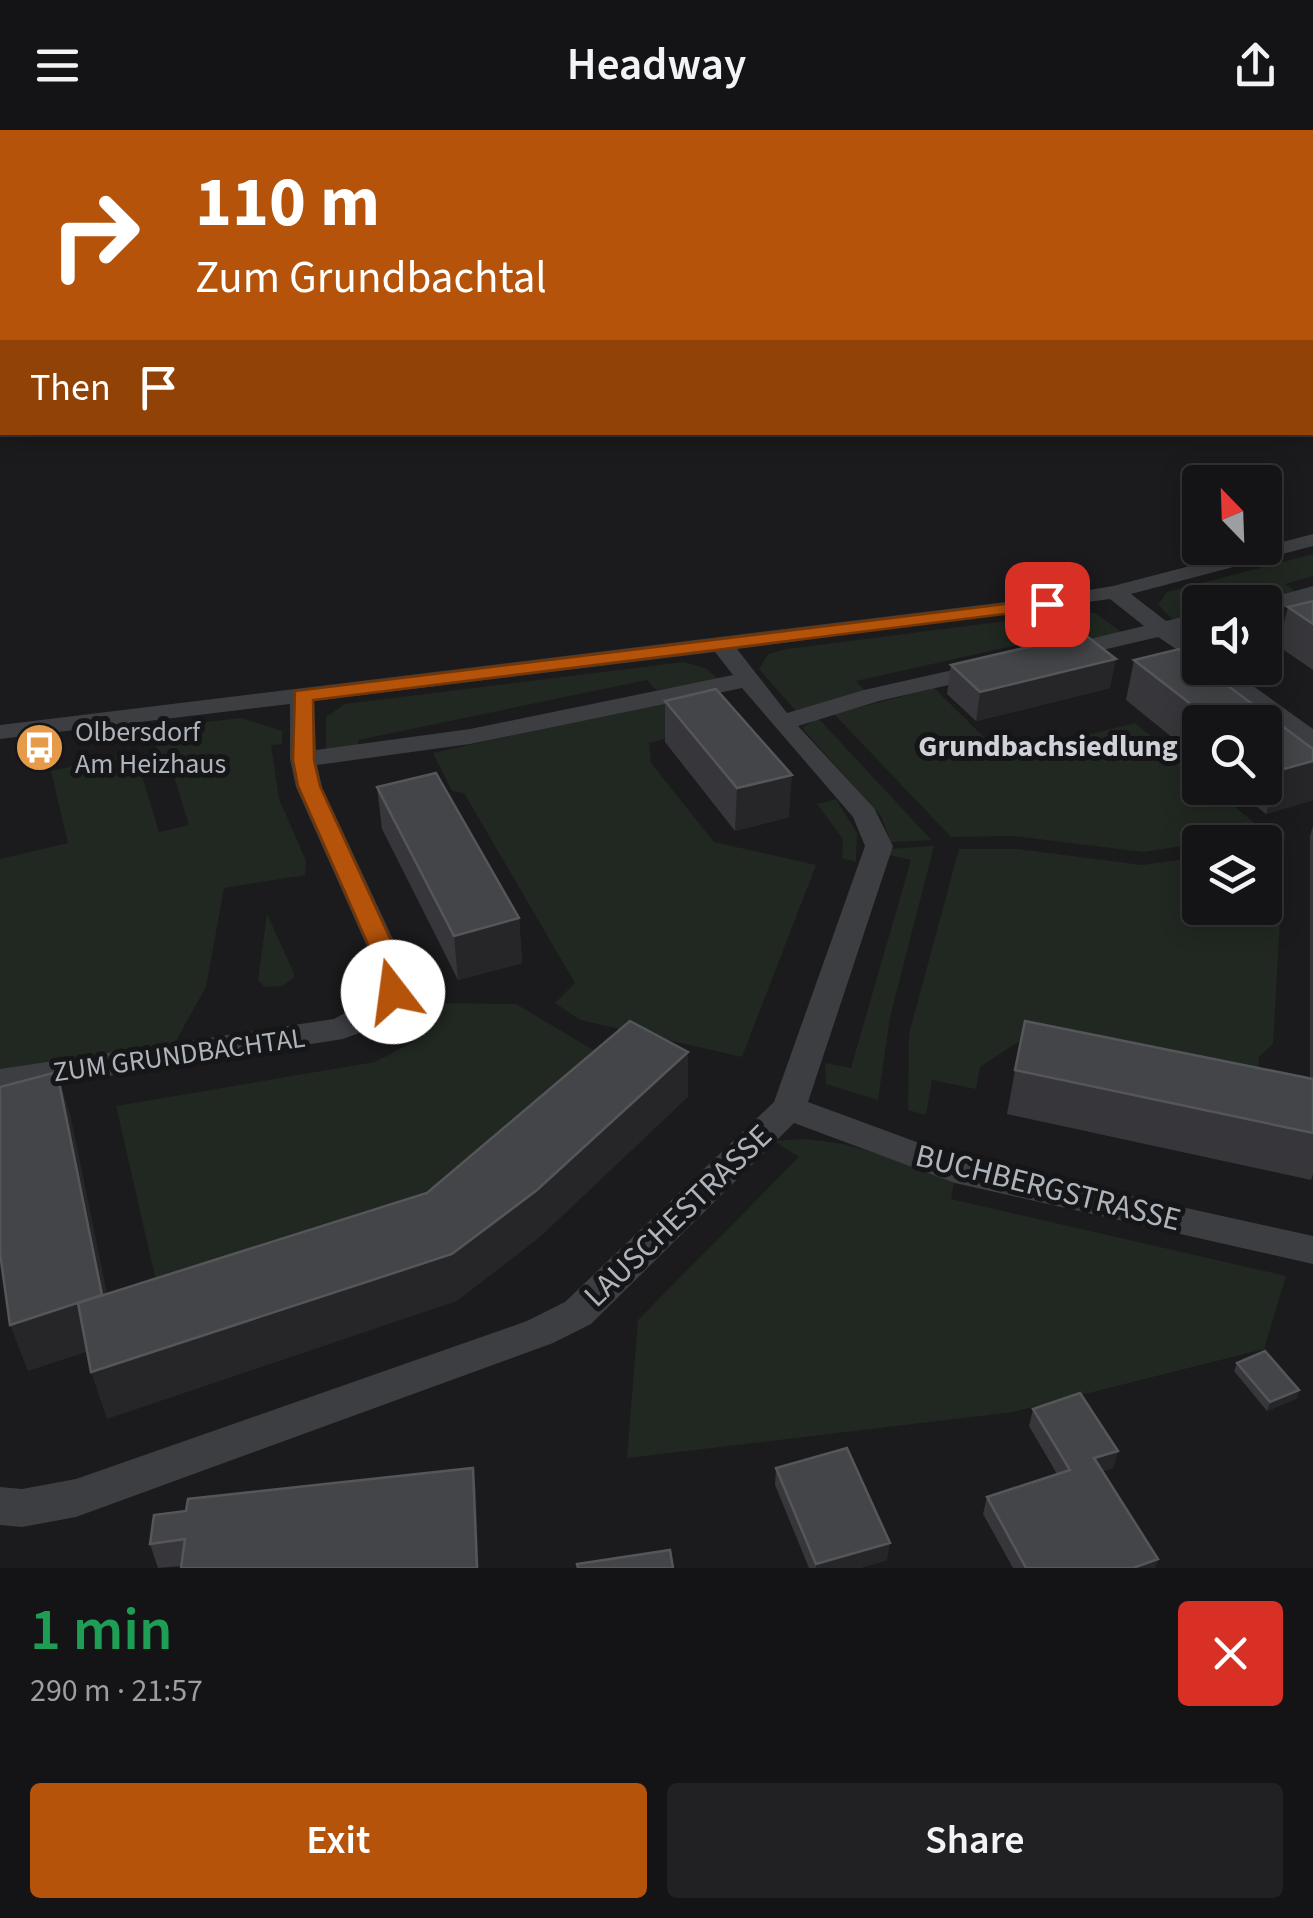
<!DOCTYPE html>
<html lang="en">
<head>
<meta charset="utf-8">
<style>
	body { margin:0; font-family:"Source Sans 3",sans-serif; background:#212123; color:#f1f3f6; height:100vh; display:flex; flex-direction:column; font-size:38px; white-space:nowrap }
	* { box-sizing:border-box; margin:0 }
	p { font-size:32px; color:#9d9ea1 }
	.icon { flex:none; width:55px; height:55px; fill:none; stroke:currentColor; stroke-width:2; stroke-linecap:round; stroke-linejoin:round }
	.map { position:relative; height:1438px; overflow:hidden }
	.sheet { display:flex; flex-direction:column; background:#141416; flex:1 }
	.sheet>* { flex:none }
	.top-card { position:absolute; left:0px; top:0px; width:1315px; height:305px; box-shadow:0 5px 25px #0003,0 0 0 2px #333335; background:#b45309; color:#fff; overflow:hidden }
	.needle { width:65px; rotate:337deg }
	.controls { position:absolute; left:1182px; top:335px; display:grid; gap:20px }
	.controls a { display:grid; place-items:center; width:100px; height:100px; border-radius:10px; background:#141416; box-shadow:0 5px 25px #0003,0 0 0 2px #333335; font-size:50px }
	.pin { position:absolute; display:grid; place-items:center; width:85px; height:85px; color:#fff; margin:-42px; border-radius:20px; box-shadow:0 5px 15px #0006 }
	.me { position:absolute; width:110px; margin:-55px; rotate:345deg; stroke-linejoin:round; filter:drop-shadow(0 0 8px #0008) }
	.turn { display:flex; align-items:center; gap:35px; height:210px; padding:0 30px; font-size:45px }
	.turn .icon { width:130px; height:130px; stroke-width:2.5 }
	.turn b { display:block; font-size:70px; line-height:85px }
	.then { display:flex; align-items:center; height:95px; padding:0 30px; background:#0003; gap:20px; font-size:38px }
	.round { display:grid; place-items:center; flex:none; width:105px; height:105px; border-radius:10px; background:#212123 }
	.headline { display:flex; align-items:center; justify-content:space-between; height:170px; padding:0 30px }
	h1 { font-size:60px; font-weight:600; line-height:75px; color:#1e9e55 }
	.primary-button { display:flex; gap:20px; margin-top:auto; padding:20px 30px }
	.primary-button a { flex:1; height:115px; border-radius:10px; background:#b45309; color:#fff; font-size:40px; font-weight:600; line-height:115px; text-align:center }
	.primary-button a+a { background:#212123; color:#f1f3f6 }
	header { display:flex; justify-content:space-between; align-items:center; height:130px; padding:0 30px; background:#141416; font-size:45px; font-weight:600 }
	.map>svg:first-child { display:block }
</style>
</head>
<body>
<header><svg class="icon" aria-label="menu" viewBox="0 0 24 24"><path d="M4 6h16M4 12h16M4 18h16"/></svg>Headway<svg class="icon" aria-label="share" viewBox="0 0 24 24"><path d="M12 15V3M7 8l5-5 5 5M5 13v7h14v-7"/></svg></header>
<div class="map">
<svg width="1313" height="1438" viewBox="0 0 1313 1438">
	<rect width="100%" height="100%" fill="#1b1b1d"/>
	<path fill="#212821" d="M0 0H773L2 2V56Z
		M1313 424V446L1285 454 1300 465 1269 473 1252 461 1179 478 1195 491 1175 492 1158 475 1167 462Z
		M1077 482 1095 483 1121 502 1073 514 1061 505 856 551 865 561 798 583 759 539 768 524 787 519Z
		M684 532 707 539 719 550 656 560 647 550 358 610 359 622H326V587L345 574Z
		M934 558 1003 626 1135 593 1200 647V658H1212L1257 695 1189 715 1143 722 1013 706 951 707 834 584Z
		M705 562 732 591 649 613 651 633 714 712 816 735 742 927 580 890 555 873 575 853 464 663 452 661 433 623Z
		M241 588 282 601V614L271 615 279 669 306 731 305 745 224 758 206 857 173 916 0 942V729L68 713 51 641 135 623 159 702 189 695 174 646 145 599Z
		M818 588 924 702 931 710 891 712 881 686 802 598Z
		M836 669 857 703 856 732 842 728 843 709 817 674Z
		M1285 701 1273 914 1259 927 1257 963 1018 912 980 937 976 959 932 950 926 985 908 980 909 904 959 719H1017L1142 735 1200 727V778H1265V712H1248Z
		M934 716 890 887 878 970 826 954 825 933 851 938 911 730 889 725V719Z
		M267 784 293 841 294 847 283 856 265 857 258 850Z
		M437 873 516 874 600 924 415 1079 160 1168 116 976 375 932 422 907Z
		M806 1009 844 1014 955 1047 951 1069 1286 1146 1264 1219 1013 1282 627 1328 638 1190 799 1027 774 1011Z"/>
	<g fill="none" stroke-linecap="round" stroke-linejoin="round">
		<path fill="#3c3e42" fill-rule="evenodd" d="M1313 404V416L1131 464 1166 491 1200 483V497L1180 502 1200 517V535L1158 507 1060 530 1052 528V518L1144 496 1110 469 737 519 787 583 864 560 984 533 996 540 992 545 879 571 798 596 874 678 893 716 808 972 960 1028 1313 1106V1134L955 1053 794 993 591 1194 553 1213 76 1387 22 1397 0 1395V1357L22 1359 76 1349 527 1191 565 1172 774 972 865 716 853 687 742 558 470 614 317 635 322 657 407 839 402 868 391 885 370 899 343 909 0 963V939L334 889 369 870 377 839 296 657 290 629V574L0 609V595L1047 467 1113 456ZM715 522 733 545 470 599 316 620 314 571Z
			M1313 456V470L1265 482V472H1256Z
			M1201 538H1228L1313 599V619Z"/>
	</g>
	<path fill="#37373b" d="M1313 471V540L1278 516 1288 477Z
		M1179 519 1200 535V538H1204L1313 619V670L1266 684 1233 658H1265V592H1200V630L1126 570 1134 530Z
		M951 535 1110 558 976 591 947 564Z
		M665 571 789 687 735 701 665 612Z
		M377 657 519 788 522 833 458 850 382 699Z
		M1313 696V1044L1311 1050 1007 984 1015 940 1310 949V706Z
		M1237 1233 1299 1260 1296 1269 1267 1281 1234 1241Z
		M1033 1279 1118 1321 1113 1338 1103 1341 1155 1438H1013L983 1384 987 1367 1057 1344 1029 1296Z
		M473 1338 476 1364 182 1436 158 1438 150 1414 186 1381Z
		M776 1338 887 1430 860 1438H809L775 1355Z"/>
	<path fill="#262629" d="M1116 529 1110 558 976 591 980 562Z
		M1313 631V670L1266 684 1277 641Z
		M792 645 789 687 735 701 737 658Z
		M519 788 522 833 458 850 454 806Z
		M688 922V967L540 1107 457 1171 107 1289 91 1242 452 1124Z
		M57 942 71 988 117 1212 28 1241 10 1195Z
		M1299 1260 1296 1269 1267 1281 1270 1272Z
		M1118 1321 1113 1338 1090 1346 1094 1328Z
		M473 1338 476 1364 479 1438H477Z
		M890 1413 887 1430 860 1438H816V1434Z
		M1158 1429 1155 1438H1133Z"/>
	<path fill="#444548" stroke="#54565a" stroke-width="2.5" d="M1313 471V494L1288 477Z
		M1084 504 1116 529 980 562 951 535Z
		M1179 519 1200 535V538H1204L1313 619V631L1277 641 1265 632V592H1214L1134 530Z
		M716 559 792 645 737 658 665 571Z
		M436 643 519 788 454 806 377 657Z
		M630 891 688 922 537 1060 452 1124 91 1242 78 1173 427 1063Z
		M1025 891 1313 949V1003L1015 940Z
		M57 942 102 1165 10 1195 0 1123V957Z
		M1265 1221 1299 1260 1270 1272 1237 1233Z
		M1080 1263 1118 1321 1094 1328 1158 1429 1133 1438H1026L987 1367 1070 1340 1033 1279Z
		M847 1318 890 1413 816 1434 776 1338Z
		M473 1338 477 1438H181L185 1409 150 1414 154 1385 186 1381 188 1369Z
		M670 1420 673 1438H578L577 1434Z"/>
	<path fill="#b45309" stroke="#753606" stroke-width="2.5" d="M1047 469 1053 470V478L313 570 314 630 320 656 404 839 402 868 393 870 381 862 379 839 298 656 293 630 295 561Z"/>
	<defs>
		<symbol id="bus-disc" viewBox="-11 -11 22 22"><circle r="9.5" fill="#e69b4a" stroke="#161618"/><path d="M-5-6H5V4H4V6H2V4H-2V6H-4V4H-5ZM-3.5-4V0h7V-4ZM-3.5 1.2v1.5H-2V1.2ZM2 1.2v1.5H3.5V1.2Z" fill="#fff"/></symbol>
	</defs>
	<g fill-rule="evenodd">
		<use href="#bus-disc" x="12" y="590" width="55" height="55"/>
	</g>
	<g text-anchor="middle" dominant-baseline="central" stroke-width="10" stroke-linejoin="round" paint-order="stroke">
		<g font-size="28" fill="#aeb4bb" stroke="#161618" text-anchor="start">
			<text x="75" y="602">Olbersdorf<tspan x="75" dy="32">Am Heizhaus</tspan></text>
		</g>
		<g font-size="28" fill="#aeb4bb" stroke="#161618">
			<text transform="translate(179 925) rotate(-8)">ZUM GRUNDBACHTAL</text>
		</g>
		<g font-size="30" font-weight="bold" fill="#cfd2d8" stroke="#161618">
			<text x="1048" y="616">Grundbachsiedlung</text>
		</g>
		<g font-size="32" fill="#aeb4bb" stroke="#161618">
			<text transform="translate(1048 1058) rotate(14)">BUCHBERGSTRASSE</text>
			<text transform="translate(678 1086) rotate(-44)">LAUSCHESTRASSE</text>
		</g>
	</g>
</svg>
<div class="controls">
<a><svg class="needle" viewBox="-14 -14 28 28"><path d="M0-13l5 13h-10z" fill="#e53935"/><path d="M0 13l5-13h-10z" fill="#9d9ea1"/></svg></a>
<a><svg class="icon" aria-label="sound" viewBox="0 0 24 24"><path d="M4 9h4l5-4v14l-5-4H4zM17 9q2 3 0 6"/></svg></a>
<a><svg class="icon" aria-label="search" viewBox="0 0 24 24"><circle cx="10" cy="10" r="6"/><path d="M15 15l6 6"/></svg></a>
<a><svg class="icon" aria-label="layers" viewBox="0 0 24 24"><path d="M12 4l9 5-9 5-9-5zM3 14l9 5 9-5"/></svg></a>
</div>
<div class="pin" style="left:1047px;top:474px;background:#d93025"><svg class="icon" aria-label="arrive" viewBox="0 0 24 24"><path d="M6 21V4h12l-3 4 3 4H6"/></svg></div>
<svg class="me" style="left:393px;top:862px" viewBox="-20 -20 40 40"><circle r="19" fill="#fff"/><path d="M0-13L10 11 0 6-10 11z" fill="#b45309"/></svg>
<div class="top-card">
<div class="turn"><svg class="icon" aria-label="right" viewBox="0 0 24 24"><path d="M7 20v-9h11M14 6l5 5-5 5"/></svg><div><b>110 m</b>Zum Grundbachtal</div></div>
<div class="then">Then<svg class="icon" aria-label="arrive" viewBox="0 0 24 24"><path d="M6 21V4h12l-3 4 3 4H6"/></svg></div>
</div>
</div>
<section class="sheet">
<div class="headline"><div><h1>1 min</h1><p>290 m · 21:57</p></div><a class="round" style="background:#d93025;color:#fff"><svg class="icon" aria-label="close" viewBox="0 0 24 24"><path d="M6 6l12 12M18 6L6 18"/></svg></a></div>
<div class="primary-button"><a>Exit</a><a>Share</a></div>
</section>
</body>
</html>
